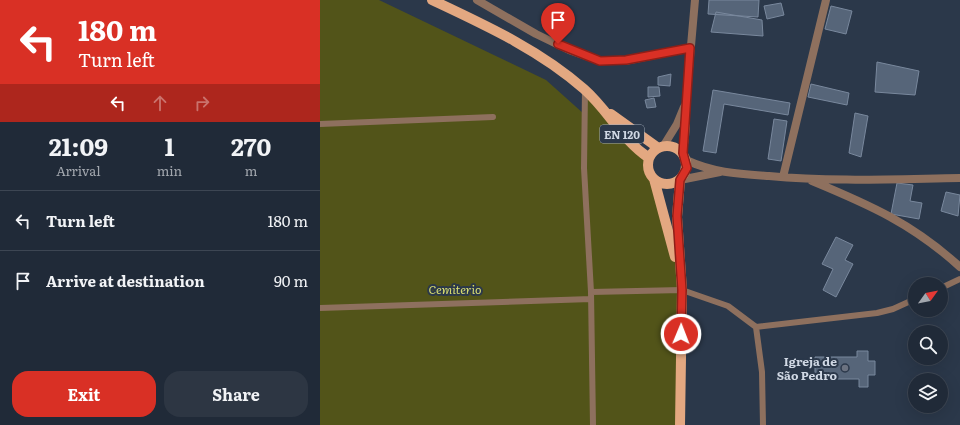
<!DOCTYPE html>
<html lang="en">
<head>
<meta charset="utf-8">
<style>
	body { margin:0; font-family:Literata,serif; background:#2d3643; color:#f1f3f6; height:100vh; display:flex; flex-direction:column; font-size:15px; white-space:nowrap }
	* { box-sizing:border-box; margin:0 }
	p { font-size:13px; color:#a2a7ae }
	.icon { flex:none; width:22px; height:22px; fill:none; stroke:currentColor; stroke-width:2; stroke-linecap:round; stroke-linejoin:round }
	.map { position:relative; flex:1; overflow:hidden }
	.panel { display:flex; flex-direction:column; background:#202a38; width:320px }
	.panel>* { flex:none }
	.banner { background:#d93025; color:#fff; overflow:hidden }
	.needle { width:26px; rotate:57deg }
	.buttons { position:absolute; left:588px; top:277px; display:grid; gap:8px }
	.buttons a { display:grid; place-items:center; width:40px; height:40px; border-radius:50%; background:#202a38; box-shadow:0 4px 16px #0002,0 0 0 1px #3d4653; font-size:20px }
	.pin { position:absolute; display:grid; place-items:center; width:34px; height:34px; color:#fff; margin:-41px -17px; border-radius:50% 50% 50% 0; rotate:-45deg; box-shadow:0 0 4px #0007 }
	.pin .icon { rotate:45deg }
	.me { position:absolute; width:44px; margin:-22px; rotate:1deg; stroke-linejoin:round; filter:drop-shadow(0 0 3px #0008) }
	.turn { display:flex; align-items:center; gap:14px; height:84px; padding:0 12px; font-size:18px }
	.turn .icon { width:52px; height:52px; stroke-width:2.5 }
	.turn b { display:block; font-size:28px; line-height:34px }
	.lanes { display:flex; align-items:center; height:38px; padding:0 12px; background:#0003; justify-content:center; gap:20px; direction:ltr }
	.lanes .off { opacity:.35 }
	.eta { display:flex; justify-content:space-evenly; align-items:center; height:68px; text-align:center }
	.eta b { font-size:24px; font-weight:700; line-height:28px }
	.action { display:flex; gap:8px; margin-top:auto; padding:8px 12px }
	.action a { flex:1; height:46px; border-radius:16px; background:#d93025; color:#fff; font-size:16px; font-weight:700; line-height:46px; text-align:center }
	.action a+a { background:#2d3643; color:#f1f3f6 }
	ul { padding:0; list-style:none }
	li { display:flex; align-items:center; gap:12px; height:60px; padding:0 12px; border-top:1px solid #3d4653 }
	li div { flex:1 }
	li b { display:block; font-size:15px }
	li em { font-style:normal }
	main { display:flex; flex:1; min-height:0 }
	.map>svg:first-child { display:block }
</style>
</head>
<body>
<main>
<section class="panel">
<div class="banner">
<div class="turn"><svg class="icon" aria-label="left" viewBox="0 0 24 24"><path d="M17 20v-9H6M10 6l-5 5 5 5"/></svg><div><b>180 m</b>Turn left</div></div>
<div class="lanes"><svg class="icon" aria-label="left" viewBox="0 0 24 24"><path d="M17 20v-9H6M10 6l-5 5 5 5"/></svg><svg class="icon off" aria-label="ahead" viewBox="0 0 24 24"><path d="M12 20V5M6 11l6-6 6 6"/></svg><svg class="icon off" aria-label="right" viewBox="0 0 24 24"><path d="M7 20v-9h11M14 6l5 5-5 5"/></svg></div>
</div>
<div class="eta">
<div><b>21:09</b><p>Arrival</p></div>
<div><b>1</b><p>min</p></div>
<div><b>270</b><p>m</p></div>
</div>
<ul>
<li><svg class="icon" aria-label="left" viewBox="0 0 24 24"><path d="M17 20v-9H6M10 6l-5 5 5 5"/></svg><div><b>Turn left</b></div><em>180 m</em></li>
<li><svg class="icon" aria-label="arrive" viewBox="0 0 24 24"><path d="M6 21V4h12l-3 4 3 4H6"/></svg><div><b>Arrive at destination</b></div><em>90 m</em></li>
</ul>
<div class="action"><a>Exit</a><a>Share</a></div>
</section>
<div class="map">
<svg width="640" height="425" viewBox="0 0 640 425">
	<rect width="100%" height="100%" fill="#2b384a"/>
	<path fill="#525419" d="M0 0H59L226 80 264 114 265 90 329 158V173L334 179 360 278V425H0Z"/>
	<path fill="#566579" stroke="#79889d" d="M389 0H439L438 17 388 14Z
		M461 3 464 15 447 19 444 6Z
		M511 6 532 11 526 34 505 29Z
		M396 12 442 20 443 36 391 32Z
		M557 62 599 71 595 95 555 92Z
		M351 74 350 86 338 85V77Z
		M491 84 529 93 527 105 488 97Z
		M328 87H339L340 96 328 97Z
		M393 90 470 103 468 115 404 104 396 153 383 151Z
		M334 98 336 107 327 108 325 100Z
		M535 113 548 116 541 157 529 153Z
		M454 119 467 121 461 161 448 159Z
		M577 183 593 185 590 201 602 203 599 219 571 214Z
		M626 192 640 195 638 216 621 211Z
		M516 237 533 245 525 260 533 264 516 297 503 290 513 269 502 264Z
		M537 351H548V361H555V375H548V387H539V379H495V357H537Z"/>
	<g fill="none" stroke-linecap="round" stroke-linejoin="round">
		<path stroke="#8e705e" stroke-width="6" d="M265 90 264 168 271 292 273 425
			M0 124 173 117
			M621 288 640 279
			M271 292 362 290 408 306 436 327 557 313 573 309 595 299
			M0 308 271 299
			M436 327 442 372 443 425"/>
		<path stroke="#8e705e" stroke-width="8" d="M157 0 216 34 249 50 280 61H305L370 48
			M366 160C394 173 419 174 449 176 512 182 576 179 640 178
			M463 177 506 0
			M360 180 400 172
			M492 181C550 205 593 224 640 267"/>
		<path stroke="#8e705e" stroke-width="8" d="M344 145 357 124 364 107
			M363 153 366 128V103L375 0"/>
		<path stroke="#e3a881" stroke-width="10" d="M112 0C165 25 220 50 264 89 289 111 301 139 329 158
			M291 114 337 147
			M328 165a19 19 0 1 1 38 0a19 19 0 1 1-38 0Z
			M334 179 355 257
			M360 180 357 217 362 290 360 425"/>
	</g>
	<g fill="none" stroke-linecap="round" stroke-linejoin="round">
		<defs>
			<path id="route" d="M238 44 280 61 306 60 370 48 363 153 367 168 360 180 357 216 362 290 361 334"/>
		</defs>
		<use href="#route" stroke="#8d1f18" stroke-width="10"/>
		<use href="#route" stroke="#d93025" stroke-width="7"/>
	</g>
	<circle fill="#6b7280" stroke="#2b384a" stroke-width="1.5" cx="525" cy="368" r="4"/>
	<g text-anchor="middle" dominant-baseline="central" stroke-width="4" stroke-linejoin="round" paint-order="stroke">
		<rect fill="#2b384a" stroke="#9ea8b6" stroke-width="1" x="280" y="125" width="44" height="18" rx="3"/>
		<g font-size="11" font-weight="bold" fill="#d0d8e4">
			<text x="302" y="134">EN 120</text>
		</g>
		<g font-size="12" font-style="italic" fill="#dade71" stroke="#2b384a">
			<text x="135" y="289">Cemiterio</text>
		</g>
		<g font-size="12" font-weight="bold" fill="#d0d8e4" stroke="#2b384a" text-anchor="end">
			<text x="517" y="361">Igreja de<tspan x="517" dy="14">São Pedro</tspan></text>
		</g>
	</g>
</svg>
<div class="buttons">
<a><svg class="needle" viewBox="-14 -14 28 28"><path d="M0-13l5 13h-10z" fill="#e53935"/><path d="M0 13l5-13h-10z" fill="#a2a7ae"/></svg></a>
<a><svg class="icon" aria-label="search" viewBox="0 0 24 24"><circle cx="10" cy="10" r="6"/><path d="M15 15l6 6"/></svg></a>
<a><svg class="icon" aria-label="layers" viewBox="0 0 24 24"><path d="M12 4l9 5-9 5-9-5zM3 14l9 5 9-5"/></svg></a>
</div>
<div class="pin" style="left:238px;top:44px;background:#d93025"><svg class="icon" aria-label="arrive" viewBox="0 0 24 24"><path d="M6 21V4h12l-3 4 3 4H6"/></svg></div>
<svg class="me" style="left:361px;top:334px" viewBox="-20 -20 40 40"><circle r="17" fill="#d93025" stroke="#fff" stroke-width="3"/><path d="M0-11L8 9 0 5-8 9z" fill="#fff"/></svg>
</div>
</main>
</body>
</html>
